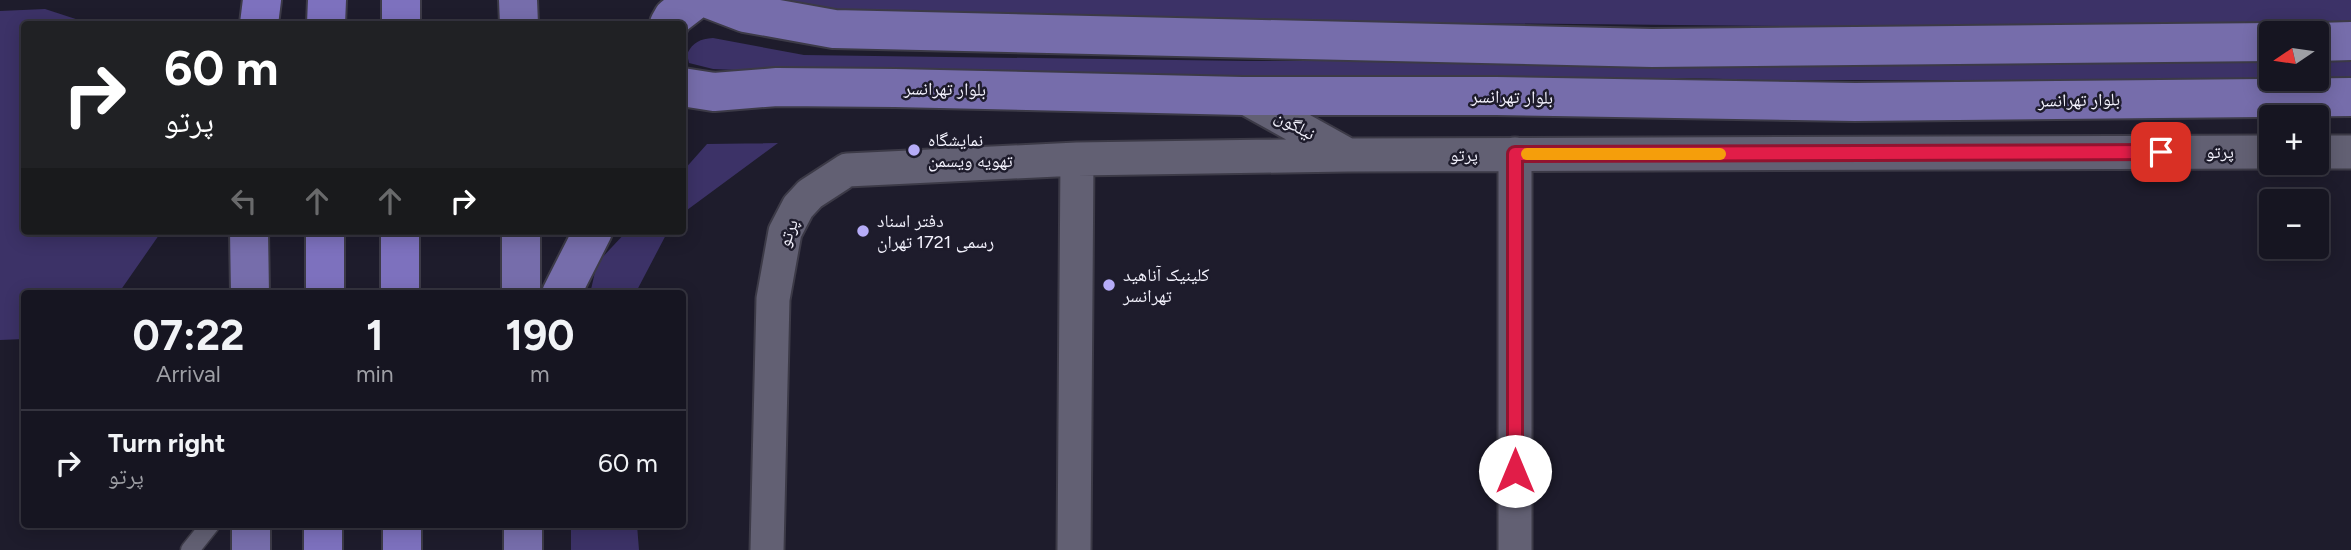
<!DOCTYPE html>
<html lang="en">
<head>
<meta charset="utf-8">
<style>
	body { margin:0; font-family:Figtree,"Noto Naskh Arabic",sans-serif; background:#1f1e2a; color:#f1f3f6; height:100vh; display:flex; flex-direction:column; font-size:26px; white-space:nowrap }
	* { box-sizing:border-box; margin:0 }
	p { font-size:23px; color:#9e9fa5 }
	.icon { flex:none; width:38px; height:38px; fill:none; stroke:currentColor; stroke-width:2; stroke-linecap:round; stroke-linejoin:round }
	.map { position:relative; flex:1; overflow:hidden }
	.details { position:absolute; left:21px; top:290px; width:665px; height:238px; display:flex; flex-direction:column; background:#161521; border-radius:7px; box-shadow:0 4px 18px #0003,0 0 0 2px #35343f }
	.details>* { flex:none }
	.guide { position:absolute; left:21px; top:21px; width:665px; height:214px; border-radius:7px; box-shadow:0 4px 18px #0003,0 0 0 2px #35343f; background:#202124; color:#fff; overflow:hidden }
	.needle { width:46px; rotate:257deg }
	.controls { position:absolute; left:2259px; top:21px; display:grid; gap:14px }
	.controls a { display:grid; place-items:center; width:70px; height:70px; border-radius:7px; background:#161521; box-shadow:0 4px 18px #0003,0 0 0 2px #35343f; font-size:35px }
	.pin { position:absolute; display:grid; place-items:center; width:60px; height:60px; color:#fff; margin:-30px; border-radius:14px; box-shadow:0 4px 10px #0006 }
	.me { position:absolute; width:77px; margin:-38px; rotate:0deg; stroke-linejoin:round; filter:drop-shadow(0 0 5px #0008) }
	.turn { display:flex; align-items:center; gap:24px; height:147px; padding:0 28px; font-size:32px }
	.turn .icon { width:91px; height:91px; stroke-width:2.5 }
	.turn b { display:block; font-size:49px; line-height:60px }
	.lanes { display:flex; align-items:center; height:66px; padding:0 28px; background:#0003; justify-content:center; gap:35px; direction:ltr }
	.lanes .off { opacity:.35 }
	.eta { display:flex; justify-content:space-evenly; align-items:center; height:119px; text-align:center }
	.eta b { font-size:42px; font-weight:700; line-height:49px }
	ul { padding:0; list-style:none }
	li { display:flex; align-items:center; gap:21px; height:105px; padding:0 28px; border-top:2px solid #35343f }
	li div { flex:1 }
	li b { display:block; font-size:26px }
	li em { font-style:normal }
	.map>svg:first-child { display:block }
</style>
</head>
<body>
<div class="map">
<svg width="2351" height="550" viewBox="0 0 2351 550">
	<rect width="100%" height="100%" fill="#1e1c2c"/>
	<path fill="#3c3267" d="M769 0H2351V26L2212 29 2003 28 800 17Z
		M45 9 91 24H24V231H159V235L118 294H24V339L0 340V11Z
		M713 38 804 55 1248 61H2271L2272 79H2317V61H2351V80H1757L1689 78 1435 80 804 73 713 69 689 63 687 54C693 42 700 39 713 38Z
		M778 143 683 213V171L707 144Z
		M627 231H668L635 294H590L597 263Z
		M571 525H637L639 550H571Z"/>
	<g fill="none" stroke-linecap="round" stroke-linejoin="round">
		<defs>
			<path id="service" d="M190 550 210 525"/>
			<path id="minor" d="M1242 96 1346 154
				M2317 152H2351
				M767 550 773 299 785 232 798 207 810 194 847 170 1077 159 1348 155 2272 152
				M1074 550 1077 159
				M1515 550V154"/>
			<path id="primary" d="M518 0 519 24
				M711 0 745 13 834 29 1652 48 2272 42
				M669 24 673 17 695 0
				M2317 42 2351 41
				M682 87 714 92 777 87 895 88 1242 96H1496L1855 102 2351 97
				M249 231 250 294
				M521 231V294
				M561 294 593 231
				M251 525V550
				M523 525V550"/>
			<path id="trunk" d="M259 24 262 0
				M326 24 327 0
				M401 24V0
				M325 294V231
				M400 294V231
				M402 525V550
				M323 550V525"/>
		</defs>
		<use href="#service" stroke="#3c3a47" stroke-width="21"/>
		<use href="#minor" stroke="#3c3a47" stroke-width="37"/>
		<use href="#primary" stroke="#3c3a47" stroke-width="42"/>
		<use href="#trunk" stroke="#3c3a47" stroke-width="42"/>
		<use href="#service" stroke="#626073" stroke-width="18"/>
		<use href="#minor" stroke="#626073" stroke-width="33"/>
		<use href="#primary" stroke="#766dab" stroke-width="38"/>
		<use href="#trunk" stroke="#7d71be" stroke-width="38"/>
	</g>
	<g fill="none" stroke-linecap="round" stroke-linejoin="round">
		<defs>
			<path id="route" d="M1515 471V154L2161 152"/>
		</defs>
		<use href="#route" stroke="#92132f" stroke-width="18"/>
		<use href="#route" stroke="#e11d48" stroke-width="12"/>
		<path stroke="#f59e0b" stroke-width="12" d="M1527 154H1720"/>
	</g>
	<g fill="#b6acf8" stroke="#1e1c2c" stroke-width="2.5">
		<circle cx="914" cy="150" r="7"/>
		<circle cx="863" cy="231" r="7"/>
		<circle cx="1109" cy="285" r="7"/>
	</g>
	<g text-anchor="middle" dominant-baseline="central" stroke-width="5" stroke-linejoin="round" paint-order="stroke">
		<g font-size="18" fill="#f3f2fd" stroke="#1e1c2c">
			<text transform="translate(945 89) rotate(1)">بلوار تهرانسر</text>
			<text transform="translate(1512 97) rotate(1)">بلوار تهرانسر</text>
			<text transform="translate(2079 100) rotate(-1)">بلوار تهرانسر</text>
			<text transform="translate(1295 125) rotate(29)">نیلگون</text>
			<text x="2220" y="152">پرتو</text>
			<text x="1464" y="155">پرتو</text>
			<text transform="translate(788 233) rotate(-70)">پرتو</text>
		</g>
		<g font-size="18" fill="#f3f2fd" stroke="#1e1c2c" text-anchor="start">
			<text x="928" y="140">نمایشگاه<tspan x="928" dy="21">تهویه ویسمن</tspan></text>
			<text x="877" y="221">دفتر اسناد<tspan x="877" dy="21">رسمی 1721 تهران</tspan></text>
			<text x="1123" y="275">کلینیک آناهید<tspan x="1123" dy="21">تهرانسر</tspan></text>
		</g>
	</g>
</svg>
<div class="controls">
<a><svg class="needle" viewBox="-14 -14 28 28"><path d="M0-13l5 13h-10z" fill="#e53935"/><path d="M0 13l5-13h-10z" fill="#9e9fa5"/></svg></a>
<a>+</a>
<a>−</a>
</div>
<div class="pin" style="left:2161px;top:152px;background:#d93025"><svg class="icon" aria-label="arrive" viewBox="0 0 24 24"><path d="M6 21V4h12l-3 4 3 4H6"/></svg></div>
<svg class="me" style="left:1515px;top:471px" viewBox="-20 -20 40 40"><circle r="19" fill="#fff"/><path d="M0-13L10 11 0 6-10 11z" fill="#e11d48"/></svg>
<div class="guide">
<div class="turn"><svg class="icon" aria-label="right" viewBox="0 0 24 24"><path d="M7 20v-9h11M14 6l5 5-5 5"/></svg><div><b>60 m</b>پرتو</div></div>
<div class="lanes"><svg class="icon off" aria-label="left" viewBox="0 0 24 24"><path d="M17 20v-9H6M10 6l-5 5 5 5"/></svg><svg class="icon off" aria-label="ahead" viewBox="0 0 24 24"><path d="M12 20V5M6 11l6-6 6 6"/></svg><svg class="icon off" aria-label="ahead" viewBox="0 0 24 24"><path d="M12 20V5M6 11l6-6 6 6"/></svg><svg class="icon" aria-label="right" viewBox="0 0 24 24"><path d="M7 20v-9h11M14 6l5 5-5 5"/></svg></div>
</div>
<section class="details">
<div class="eta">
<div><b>07:22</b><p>Arrival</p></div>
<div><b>1</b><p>min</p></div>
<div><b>190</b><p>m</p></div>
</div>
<ul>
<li><svg class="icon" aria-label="right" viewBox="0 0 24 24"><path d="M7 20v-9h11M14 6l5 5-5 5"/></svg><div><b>Turn right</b><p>پرتو</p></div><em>60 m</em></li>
</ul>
</section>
</div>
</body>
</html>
